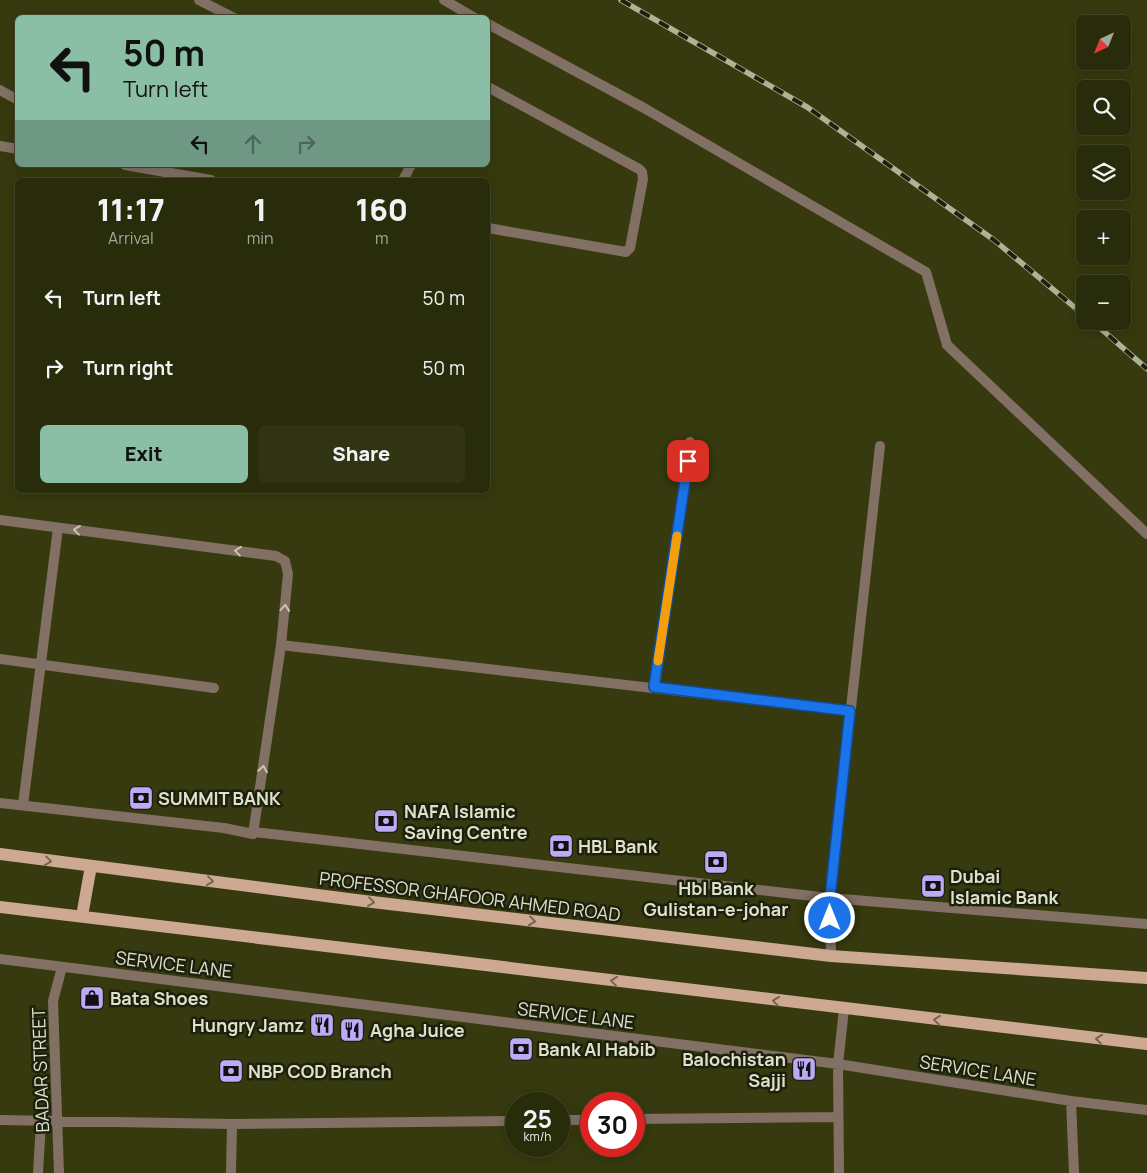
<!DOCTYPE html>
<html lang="en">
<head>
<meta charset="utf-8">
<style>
	body { margin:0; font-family:Manrope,sans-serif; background:#303413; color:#f1f3f6; height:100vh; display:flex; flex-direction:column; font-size:19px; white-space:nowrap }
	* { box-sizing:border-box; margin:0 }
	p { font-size:16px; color:#a5a79c }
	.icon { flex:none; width:28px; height:28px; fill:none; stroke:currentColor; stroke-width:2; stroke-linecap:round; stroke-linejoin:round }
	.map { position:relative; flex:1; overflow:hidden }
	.side { position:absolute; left:15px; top:178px; width:475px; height:315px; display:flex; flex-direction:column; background:#282c0a; border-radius:8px; box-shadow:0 2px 12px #0003,0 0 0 1px #44482b }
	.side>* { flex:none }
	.guide { position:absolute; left:15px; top:15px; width:475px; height:152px; border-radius:8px; box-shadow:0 2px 12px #0003,0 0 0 1px #44482b; background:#8abfa5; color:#111; overflow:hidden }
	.needle { width:32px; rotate:223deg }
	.tools { position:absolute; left:1076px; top:15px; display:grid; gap:10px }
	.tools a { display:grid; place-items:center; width:55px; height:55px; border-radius:8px; background:#282c0a; box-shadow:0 2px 12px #0003,0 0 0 1px #44482b; font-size:25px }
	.speed { position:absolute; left:505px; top:1092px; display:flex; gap:10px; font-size:25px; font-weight:700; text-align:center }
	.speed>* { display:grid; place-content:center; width:65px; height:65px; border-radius:50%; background:#282c0a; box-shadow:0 2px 12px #0003,0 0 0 1px #44482b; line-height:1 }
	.speed small { font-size:12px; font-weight:400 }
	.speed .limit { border:8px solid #d22; background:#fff; color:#111 }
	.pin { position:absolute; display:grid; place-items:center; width:42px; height:42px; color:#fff; margin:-21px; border-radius:10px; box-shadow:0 2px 8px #0006 }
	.me { position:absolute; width:55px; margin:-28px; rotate:0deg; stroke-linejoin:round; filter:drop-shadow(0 0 4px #0008) }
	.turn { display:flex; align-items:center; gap:18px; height:105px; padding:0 25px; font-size:22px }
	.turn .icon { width:65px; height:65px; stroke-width:2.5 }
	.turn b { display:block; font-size:35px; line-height:42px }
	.lanes { display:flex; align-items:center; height:48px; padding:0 25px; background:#0003; justify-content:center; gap:25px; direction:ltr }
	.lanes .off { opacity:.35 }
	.eta { display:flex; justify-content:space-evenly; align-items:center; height:85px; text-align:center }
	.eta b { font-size:30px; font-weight:800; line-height:35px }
	.cta { display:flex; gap:10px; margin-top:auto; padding:10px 25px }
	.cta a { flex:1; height:58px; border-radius:8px; background:#8abfa5; color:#111; font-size:20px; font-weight:800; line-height:58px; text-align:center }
	.cta a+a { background:#303413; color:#f1f3f6 }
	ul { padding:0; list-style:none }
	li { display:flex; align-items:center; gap:15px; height:70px; padding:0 25px }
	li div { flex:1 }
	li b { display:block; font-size:19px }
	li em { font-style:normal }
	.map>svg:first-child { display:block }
</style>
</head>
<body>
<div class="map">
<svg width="1147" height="1173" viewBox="0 0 1147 1173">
	<rect width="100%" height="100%" fill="#363a0e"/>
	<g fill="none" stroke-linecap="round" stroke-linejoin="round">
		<path stroke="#827065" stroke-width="10" d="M444 0 475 18
			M488 24 644 108 926 272 947 345 1147 534
			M38 1173 41 1122"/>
		<path stroke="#827065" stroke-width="10" d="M199 0 234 18
			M488 87 639 169 642 172 643 179 630 248 626 252 488 228
			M0 90 18 100
			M0 146 18 149
			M125 165 211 180
			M403 180 411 165
			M0 520 276 556 285 561 288 574 281 645 253 834
			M281 645 850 711
			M0 659 214 688
			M655 687 690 442
			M0 803 224 828 253 834 254 832 830 898 1147 924
			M23 805 58 528
			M831 956 830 898 880 446
			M0 959 838 1064 1071 1101 1147 1110
			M1071 1101 1074 1173
			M634 1119 838 1117
			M0 1120 232 1124 516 1121
			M559 1120H591
			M59 1173 53 1001 62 967
			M231 1173 232 1124
			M839 1173 838 1064 844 1009"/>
		<path stroke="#cda991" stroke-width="12" d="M0 854 364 901 831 956 1147 978
			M0 907 1147 1044
			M82 916 91 866"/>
		<defs>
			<path id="rail" d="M621 0 807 107 994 240 1085 316
				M1092 321 1147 369"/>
		</defs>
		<use href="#rail" stroke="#afb396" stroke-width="5.5"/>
		<use href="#rail" stroke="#1d200d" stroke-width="4" stroke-dasharray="11" stroke-linecap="butt"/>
	</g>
	<defs><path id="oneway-chevron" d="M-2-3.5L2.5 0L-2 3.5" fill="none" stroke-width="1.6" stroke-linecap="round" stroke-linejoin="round" transform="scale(1.25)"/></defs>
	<g stroke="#c7c6b2">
		<use href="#oneway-chevron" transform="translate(77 530) rotate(-173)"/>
		<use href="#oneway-chevron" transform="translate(238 551) rotate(-173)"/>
		<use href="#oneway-chevron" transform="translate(285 608) rotate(-85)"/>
		<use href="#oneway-chevron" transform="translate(263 769) rotate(-81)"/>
	</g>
	<g stroke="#75644f">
		<use href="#oneway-chevron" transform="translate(48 861) rotate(7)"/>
		<use href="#oneway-chevron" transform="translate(210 881) rotate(7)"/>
		<use href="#oneway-chevron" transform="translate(371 902) rotate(7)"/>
		<use href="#oneway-chevron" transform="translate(532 921) rotate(7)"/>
		<use href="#oneway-chevron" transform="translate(614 981) rotate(-173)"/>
		<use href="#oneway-chevron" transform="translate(776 1001) rotate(-173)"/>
		<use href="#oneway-chevron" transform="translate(937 1020) rotate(-173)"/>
		<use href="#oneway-chevron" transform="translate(1099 1039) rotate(-174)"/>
	</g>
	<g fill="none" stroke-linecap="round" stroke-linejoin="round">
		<defs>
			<path id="route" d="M688 461 654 687 850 711 830 898V918"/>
		</defs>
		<use href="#route" stroke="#114b97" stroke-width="12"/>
		<use href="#route" stroke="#1a73e8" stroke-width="9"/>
		<path stroke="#f59e0b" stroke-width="9" d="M658 661 677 536"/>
	</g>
	<defs>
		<symbol id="bank-square" viewBox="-11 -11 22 22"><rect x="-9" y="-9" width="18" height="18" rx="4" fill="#bcaaf6" stroke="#1d200d"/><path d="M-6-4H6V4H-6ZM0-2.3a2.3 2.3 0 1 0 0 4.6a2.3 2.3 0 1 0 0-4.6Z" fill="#111"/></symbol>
		<symbol id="shop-square" viewBox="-11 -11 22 22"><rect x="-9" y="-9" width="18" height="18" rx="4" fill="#bcaaf6" stroke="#1d200d"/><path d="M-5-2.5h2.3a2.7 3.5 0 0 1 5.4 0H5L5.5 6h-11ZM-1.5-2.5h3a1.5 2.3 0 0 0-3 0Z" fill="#111"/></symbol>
		<symbol id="restaurant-square" viewBox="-11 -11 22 22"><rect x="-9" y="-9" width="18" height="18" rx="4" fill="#bcaaf6" stroke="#1d200d"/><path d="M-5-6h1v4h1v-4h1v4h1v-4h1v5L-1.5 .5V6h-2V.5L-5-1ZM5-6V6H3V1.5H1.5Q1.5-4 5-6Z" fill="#111"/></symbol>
	</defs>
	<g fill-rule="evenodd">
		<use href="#bank-square" x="127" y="784" width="28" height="28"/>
		<use href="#bank-square" x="372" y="807" width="28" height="28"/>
		<use href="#bank-square" x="547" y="832" width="28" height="28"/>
		<use href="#bank-square" x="702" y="848" width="28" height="28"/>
		<use href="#bank-square" x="919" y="872" width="28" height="28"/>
		<use href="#shop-square" x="78" y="984" width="28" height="28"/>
		<use href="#restaurant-square" x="308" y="1011" width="28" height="28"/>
		<use href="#restaurant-square" x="338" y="1016" width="28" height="28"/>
		<use href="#bank-square" x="507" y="1035" width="28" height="28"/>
		<use href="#restaurant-square" x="790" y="1055" width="28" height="28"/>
		<use href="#bank-square" x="217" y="1057" width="28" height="28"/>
	</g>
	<g text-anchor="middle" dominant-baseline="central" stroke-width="5" stroke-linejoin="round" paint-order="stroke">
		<g font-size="18" font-weight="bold" fill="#dee2cb" stroke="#1d200d" text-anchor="start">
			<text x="158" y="798">SUMMIT BANK</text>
			<text x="404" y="811">NAFA Islamic<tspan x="404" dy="21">Saving Centre</tspan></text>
			<text x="578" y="846">HBL Bank</text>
			<text x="950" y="876">Dubai<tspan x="950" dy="21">Islamic Bank</tspan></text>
			<text x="716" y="888" text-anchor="middle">Hbl Bank<tspan x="716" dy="21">Gulistan-e-johar</tspan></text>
			<text x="110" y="998">Bata Shoes</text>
			<text x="304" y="1025" text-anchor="end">Hungry Jamz</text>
			<text x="370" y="1030">Agha Juice</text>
			<text x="538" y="1049">Bank Al Habib</text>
			<text x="786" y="1059" text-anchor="end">Balochistan<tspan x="786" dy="21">Sajji</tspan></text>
			<text x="248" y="1071">NBP COD Branch</text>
		</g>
		<g font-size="18" fill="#dee2cb" stroke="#1d200d">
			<text transform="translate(470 896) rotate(7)">PROFESSOR GHAFOOR AHMED ROAD</text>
			<text transform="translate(174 964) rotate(7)">SERVICE LANE</text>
			<text transform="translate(576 1015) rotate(7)">SERVICE LANE</text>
			<text transform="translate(40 1070) rotate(-92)">BADAR STREET</text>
			<text transform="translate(978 1070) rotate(9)">SERVICE LANE</text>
		</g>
	</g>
</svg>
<div class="tools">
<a><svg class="needle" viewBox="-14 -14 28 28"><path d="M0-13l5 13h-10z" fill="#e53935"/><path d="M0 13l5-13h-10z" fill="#a5a79c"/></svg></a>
<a><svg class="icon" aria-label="search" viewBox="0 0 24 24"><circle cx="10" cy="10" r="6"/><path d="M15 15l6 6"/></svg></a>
<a><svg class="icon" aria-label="layers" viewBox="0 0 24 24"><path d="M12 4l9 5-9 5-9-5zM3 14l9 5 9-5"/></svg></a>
<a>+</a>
<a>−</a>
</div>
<div class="speed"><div>25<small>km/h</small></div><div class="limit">30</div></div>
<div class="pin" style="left:688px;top:461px;background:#d93025"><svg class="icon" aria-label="arrive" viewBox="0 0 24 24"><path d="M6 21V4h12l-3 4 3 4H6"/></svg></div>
<svg class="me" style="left:830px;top:918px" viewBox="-20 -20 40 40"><circle r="17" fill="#1a73e8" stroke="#fff" stroke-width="3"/><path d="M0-11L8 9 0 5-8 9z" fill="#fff"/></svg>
<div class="guide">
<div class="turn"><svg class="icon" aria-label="left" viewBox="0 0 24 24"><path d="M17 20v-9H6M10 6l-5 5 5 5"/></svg><div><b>50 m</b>Turn left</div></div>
<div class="lanes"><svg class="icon" aria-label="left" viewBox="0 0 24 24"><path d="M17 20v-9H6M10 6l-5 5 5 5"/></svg><svg class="icon off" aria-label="ahead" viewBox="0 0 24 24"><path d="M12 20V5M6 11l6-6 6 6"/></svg><svg class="icon off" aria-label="right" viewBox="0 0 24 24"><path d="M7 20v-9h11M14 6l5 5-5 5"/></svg></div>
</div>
<section class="side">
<div class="eta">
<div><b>11:17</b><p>Arrival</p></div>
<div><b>1</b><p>min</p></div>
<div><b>160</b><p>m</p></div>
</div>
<ul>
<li><svg class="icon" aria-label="left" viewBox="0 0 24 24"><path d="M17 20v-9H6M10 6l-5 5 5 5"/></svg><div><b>Turn left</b></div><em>50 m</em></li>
<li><svg class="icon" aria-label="right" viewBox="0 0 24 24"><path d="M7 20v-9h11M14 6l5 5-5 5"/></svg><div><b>Turn right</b></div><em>50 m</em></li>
</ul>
<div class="cta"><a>Exit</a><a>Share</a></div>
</section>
</div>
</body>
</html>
